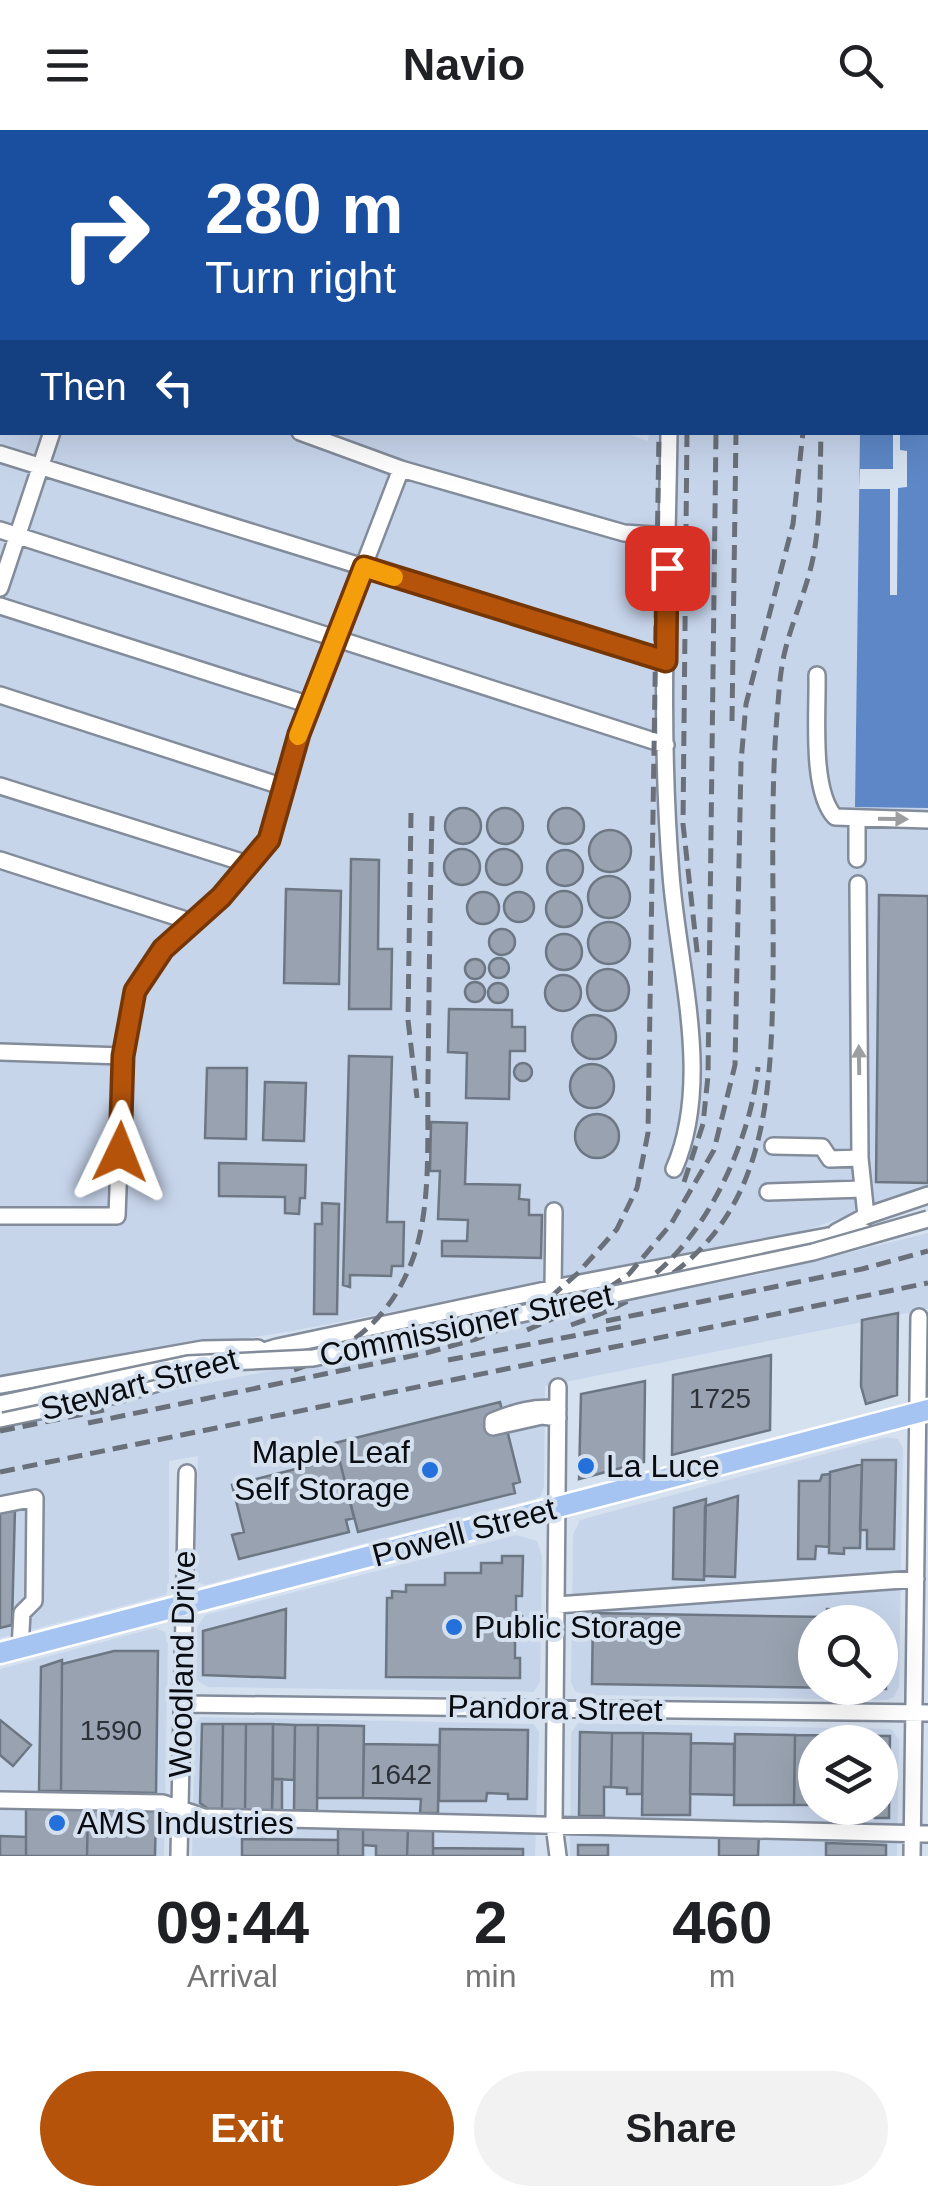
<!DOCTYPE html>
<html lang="en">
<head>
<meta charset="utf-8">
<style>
	body { margin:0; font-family:Helvetica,sans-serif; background:#f2f2f2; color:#202124; height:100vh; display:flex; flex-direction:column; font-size:38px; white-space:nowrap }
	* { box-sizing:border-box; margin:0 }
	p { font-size:32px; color:#757577 }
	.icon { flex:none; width:55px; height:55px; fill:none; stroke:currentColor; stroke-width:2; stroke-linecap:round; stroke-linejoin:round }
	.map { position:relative; height:1726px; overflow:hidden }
	.panel { display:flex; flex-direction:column; background:#fff; flex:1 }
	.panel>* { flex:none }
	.hud { position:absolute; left:0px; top:0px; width:930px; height:305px; box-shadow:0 10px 40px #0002; background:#1a4fa0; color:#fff; overflow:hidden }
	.controls { position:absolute; left:798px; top:1475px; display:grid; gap:20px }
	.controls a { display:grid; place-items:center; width:100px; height:100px; border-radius:50%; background:#fff; box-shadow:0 10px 40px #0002; font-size:50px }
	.pin { position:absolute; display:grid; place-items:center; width:85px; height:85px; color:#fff; margin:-42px; border-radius:20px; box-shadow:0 5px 15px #0006 }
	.me { position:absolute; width:110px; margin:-55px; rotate:2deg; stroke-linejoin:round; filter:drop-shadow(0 0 8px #0008) }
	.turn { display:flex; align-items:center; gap:35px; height:210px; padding:0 40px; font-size:45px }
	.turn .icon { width:130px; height:130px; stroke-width:2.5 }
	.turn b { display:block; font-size:70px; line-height:85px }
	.then { display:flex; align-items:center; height:95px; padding:0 40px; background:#0003; gap:20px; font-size:38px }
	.eta { display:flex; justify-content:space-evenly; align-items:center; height:170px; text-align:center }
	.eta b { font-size:60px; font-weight:700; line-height:70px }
	.action { display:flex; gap:20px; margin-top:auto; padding:20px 40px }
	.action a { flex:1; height:115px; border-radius:60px; background:#b45309; color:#fff; font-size:40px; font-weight:700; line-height:115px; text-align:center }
	.action a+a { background:#f2f2f2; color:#202124 }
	header { display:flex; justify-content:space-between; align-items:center; height:130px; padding:0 40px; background:#fff; font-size:45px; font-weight:700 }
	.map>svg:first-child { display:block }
</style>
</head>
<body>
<header><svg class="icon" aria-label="menu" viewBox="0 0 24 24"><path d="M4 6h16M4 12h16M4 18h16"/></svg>Navio<svg class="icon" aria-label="search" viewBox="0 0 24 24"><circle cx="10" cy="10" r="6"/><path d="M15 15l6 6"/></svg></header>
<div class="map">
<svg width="928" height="1726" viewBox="0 0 928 1726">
	<rect width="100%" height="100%" fill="#d6e1f0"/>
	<path fill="#c7d5eb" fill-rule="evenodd" d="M0 102 2 302H623L648 311 649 302 861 303 855 676 928 678V1057L796 1104 287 1202 81 1233 0 1249Z
		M928 1103V1179L545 1256 544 1356 541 1366 535 1369 205 1455 197 1452 195 1443 198 1326 169 1331V1458L165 1465 0 1508V1294L766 1143Z
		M887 1307 898 1309 903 1318 899 1557 894 1567 887 1570 586 1565 575 1561 571 1552 573 1405 580 1390ZM815 1492H880V1558H815Z
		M516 1405 537 1411 542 1426 540 1552 534 1562 208 1557 196 1550 197 1497 205 1485Z
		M155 1498 165 1502 168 1510 164 1726H0V1539Z
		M201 1587 534 1594 539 1602 535 1726H192L195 1594Z
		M578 1593 891 1599 899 1610 897 1726H570L571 1603ZM815 1612H880V1678H815Z"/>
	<path fill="#5d87c6" d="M0 0H652L2 2V103Z
		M864 0H928V678L855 677 860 303 928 302V2Z"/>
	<path fill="#d6e1f0" d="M893 303H900V320L907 321V357L898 358 897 465H890V359H859L860 339H893Z"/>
	<path fill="#98a2b0" stroke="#6d7784" stroke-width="2.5" d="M487 696a18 18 0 1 1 36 0a18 18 0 1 1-36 0Z
		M445 696a18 18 0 1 1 36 0a18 18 0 1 1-36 0Z
		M548 696a18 18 0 1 1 36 0a18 18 0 1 1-36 0Z
		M589 721a21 21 0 1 1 42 0a21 21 0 1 1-42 0Z
		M444 737a18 18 0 1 1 36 0a18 18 0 1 1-36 0Z
		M486 737a18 18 0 1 1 36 0a18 18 0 1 1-36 0Z
		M547 738a18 18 0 1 1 36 0a18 18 0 1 1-36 0Z
		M351 729 379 730 378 819H392L391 879H349Z
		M588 767a21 21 0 1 1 42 0a21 21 0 1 1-42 0Z
		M286 759 341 761 339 854 284 853Z
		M546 779a18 18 0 1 1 36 0a18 18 0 1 1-36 0Z
		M467 778a16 16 0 1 1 32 0a16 16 0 1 1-32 0Z
		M504 777a15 15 0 1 1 30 0a15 15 0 1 1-30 0Z
		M879 765 928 766V1053L876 1052Z
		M588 813a21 21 0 1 1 42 0a21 21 0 1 1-42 0Z
		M489 812a13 13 0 1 1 26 0a13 13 0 1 1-26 0Z
		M546 822a18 18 0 1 1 36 0a18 18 0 1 1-36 0Z
		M489 838a10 10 0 1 1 20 0a10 10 0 1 1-20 0Z
		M465 839a10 10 0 1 1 20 0a10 10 0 1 1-20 0Z
		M587 860a21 21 0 1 1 42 0a21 21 0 1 1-42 0Z
		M545 863a18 18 0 1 1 36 0a18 18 0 1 1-36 0Z
		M465 862a10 10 0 1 1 20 0a10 10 0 1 1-20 0Z
		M488 863a10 10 0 1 1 20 0a10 10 0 1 1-20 0Z
		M449 879 512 880V897H525V921H510L509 969 466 968 467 923 448 922Z
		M572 907a22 22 0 1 1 44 0a22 22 0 1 1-44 0Z
		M349 926 392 927 387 1092H404L403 1136H392L391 1146 350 1145V1157L343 1155Z
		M514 942a9 9 0 1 1 18 0a9 9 0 1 1-18 0Z
		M570 956a22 22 0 1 1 44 0a22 22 0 1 1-44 0Z
		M207 938H247L246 1009 205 1008Z
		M265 952 306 953 304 1011 263 1010Z
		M575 1006a22 22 0 1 1 44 0a22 22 0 1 1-44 0Z
		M431 992 467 993 465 1054 520 1055 519 1069 529 1070V1085H542L541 1128 442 1126V1111H467L468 1090 438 1089 440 1041H430Z
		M219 1033 306 1035 305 1068H300L299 1084 285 1083V1067L219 1066Z
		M322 1073 339 1074 337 1184H314L315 1094H322Z
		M898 1183 897 1265 866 1274 861 1256 862 1190Z
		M771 1225 770 1300 672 1325 673 1245Z
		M645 1251 644 1332 579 1349 581 1264Z
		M500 1272 520 1352 513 1354 515 1363 358 1402 335 1313Z
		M339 1328 354 1388 346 1390 349 1402 239 1429 232 1405 244 1402 232 1355Z
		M862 1330H896L894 1419H867V1400H860Z
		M862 1334 860 1418H844V1424L829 1423 830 1342Z
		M830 1344 829 1417 816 1416 815 1429H798L799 1351H820L822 1345Z
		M738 1366 735 1447 704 1446 705 1376Z
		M706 1369 704 1450 673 1449 674 1378Z
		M15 1378 12 1495 0 1498V1379Z
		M502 1426H523L522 1466H516V1486H522L521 1507H515V1528H520V1548L386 1547 387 1468H392V1461L406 1462V1455H445V1443H481V1433H502Z
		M286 1479 285 1548 203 1545V1501Z
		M827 1479 840 1480V1492H815V1558H839L592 1554 593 1483 827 1487Z
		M880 1500 887 1501 886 1559 839 1558H880Z
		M114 1521H158L156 1663 61 1661 62 1534Z
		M62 1530 61 1661H39L41 1537Z
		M0 1590 31 1615 13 1636 0 1625Z
		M202 1594H223L222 1680H210L200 1673Z
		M223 1594H246L245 1681 222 1680Z
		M246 1594H273L272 1681H245Z
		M273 1594 295 1595 294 1650 273 1649Z
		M295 1595H318L317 1681 294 1680Z
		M318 1595 364 1596 363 1668H317Z
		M440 1599 528 1600 527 1669H508V1664L487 1663 486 1671H439Z
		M580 1602 612 1603 611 1657H604V1686H579Z
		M612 1603H643L642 1664H627V1658L611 1657Z
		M643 1603 691 1604 690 1685H642Z
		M735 1604 795 1605 794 1675H734Z
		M795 1605 890 1606 889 1688H875V1678H880V1612H815V1675H794Z
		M691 1613 734 1614V1665L690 1664Z
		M364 1614 439 1615 438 1683H420L421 1669 363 1668Z
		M273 1649H282V1681H272Z
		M26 1678 88 1679 87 1726H26Z
		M88 1679 156 1680 155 1726H87Z
		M338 1697H363V1726H338Z
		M363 1697 408 1698 407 1726H376V1716L363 1715Z
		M408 1698 433 1699V1726H407Z
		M719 1702 759 1703 758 1726H719Z
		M0 1706 26 1707V1726H0Z
		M242 1709 338 1710V1726H242Z
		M826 1713 886 1715V1726H826Z
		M578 1715H608V1726H578Z
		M433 1718 523 1719V1726H433Z"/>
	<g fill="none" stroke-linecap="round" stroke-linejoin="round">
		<defs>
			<path id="minor" d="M673 2V0
				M0 198 2 199
				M300 302 401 339 624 403 668 406
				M669 302C667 449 659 598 671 745 678 838 713 950 674 1039
				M0 324 666 531
				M0 400 666 615
				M0 458 52 302
				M0 476 310 575
				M817 545C818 582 810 660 835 687L928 690
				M0 565 284 657
				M0 656 248 734
				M857 729V689
				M0 730 192 792
				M858 754 860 1028 866 1086
				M0 922 123 926
				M773 1016 822 1017 830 1029 860 1028
				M768 1062 863 1059
				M0 1086H117L123 926 135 861 163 819 221 767 269 709 299 604 401 339
				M836 1102 866 1086 928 1065
				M553 1159 554 1081
				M241 1228 277 1217 564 1156 828 1106 865 1102
				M0 1255 203 1219 258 1218
				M558 1279C535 1276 515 1282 493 1291V1297L542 1286 558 1288
				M0 1289 121 1264 214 1236
				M0 1375 35 1368 34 1471 22 1483 20 1518
				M557 1475 916 1449
				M182 1574 928 1583
				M0 1670 163 1673 204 1687 928 1704
				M179 1726 187 1343
				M558 1726 554 1695 558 1257
				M912 1726 919 1187"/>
			<path id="major" d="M0 1523 928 1280"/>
		</defs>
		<use href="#minor" stroke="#838c9a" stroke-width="20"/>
		<use href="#major" stroke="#fff" stroke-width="25"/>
		<use href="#minor" stroke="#fff" stroke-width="15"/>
		<use href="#major" stroke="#a6c4f1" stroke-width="20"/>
		<path stroke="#6a707a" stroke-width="5" stroke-dasharray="15 8" stroke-linecap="butt" d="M662 2V0
			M691 2V0
			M710 2V0
			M740 2V0
			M829 2V0
			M687 302 683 694 698 830
			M732 591 736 302
			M411 683 408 890 417 968
			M684 1052 703 994 708 946 716 302
			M656 1143C711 1097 751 1007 758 937
			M606 1191 862 1139 928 1121
			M571 1195C752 1132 771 1023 773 849 774 762 770 672 777 585 779 562 780 539 786 517 794 486 808 456 814 423 821 383 820 343 821 302
			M527 1200 584 1175 629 1144 671 1094 714 1020 735 935 741 632 746 574 793 394 803 302
			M448 1230 625 1196
			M294 1240C350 1221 391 1187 412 1131 432 1080 427 1006 428 950 429 862 430 773 432 685
			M88 1293 426 1223 476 1209 527 1188 578 1143 617 1099 637 1058 648 1003 659 302
			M0 1301 104 1280
			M0 1342 928 1153"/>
		<defs>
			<path id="minor-bridge" d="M0 1274 188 1234 313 1228 813 1122 928 1089"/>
		</defs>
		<use href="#minor-bridge" stroke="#838c9a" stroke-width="20" stroke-linecap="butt"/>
		<use href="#minor-bridge" stroke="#fff" stroke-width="15"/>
	</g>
	<defs><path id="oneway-solid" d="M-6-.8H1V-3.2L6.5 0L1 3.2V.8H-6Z" transform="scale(2.5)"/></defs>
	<g fill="#9d9ea0">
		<use href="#oneway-solid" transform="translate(893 689) rotate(1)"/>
		<use href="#oneway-solid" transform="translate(859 930) rotate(-91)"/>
	</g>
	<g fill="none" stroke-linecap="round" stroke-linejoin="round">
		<defs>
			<path id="route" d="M120 1022 123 926 135 861 163 819 221 767 269 710 299 604 364 437 666 531 667 438"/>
		</defs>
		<use href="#route" stroke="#753606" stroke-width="25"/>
		<use href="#route" stroke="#b45309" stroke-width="18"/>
		<path stroke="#f59e0b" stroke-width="18" d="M298 606 364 437 394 447"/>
	</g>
	<g fill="#2471dc" stroke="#d6e1f0" stroke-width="4">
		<circle cx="586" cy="1336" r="10"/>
		<circle cx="430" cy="1340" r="10"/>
		<circle cx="454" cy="1497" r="10"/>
		<circle cx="57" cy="1693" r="10"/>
	</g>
	<g text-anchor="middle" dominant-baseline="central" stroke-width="8" stroke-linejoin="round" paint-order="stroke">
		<g font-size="28" fill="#2d3239">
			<text x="720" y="1268">1725</text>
			<text x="111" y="1600">1590</text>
			<text x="401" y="1644">1642</text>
		</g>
		<g font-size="32" fill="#090c11" stroke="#d6e1f0">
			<text transform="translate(466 1195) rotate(-12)">Commissioner Street</text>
			<text transform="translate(139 1254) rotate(-15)">Stewart Street</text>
			<text transform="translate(464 1402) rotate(-15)">Powell Street</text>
			<text transform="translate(182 1534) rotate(-89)">Woodland Drive</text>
			<text transform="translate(555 1578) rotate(1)">Pandora Street</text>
		</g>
		<g font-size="32" fill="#090c11" stroke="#d6e1f0" text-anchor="start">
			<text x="410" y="1322" text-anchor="end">Maple Leaf<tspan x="410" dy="37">Self Storage</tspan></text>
			<text x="606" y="1336">La Luce</text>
			<text x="474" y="1497">Public Storage</text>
			<text x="77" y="1693">AMS Industries</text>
		</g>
	</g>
</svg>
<div class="controls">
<a><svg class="icon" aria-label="search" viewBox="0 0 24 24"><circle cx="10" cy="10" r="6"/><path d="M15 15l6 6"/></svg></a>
<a><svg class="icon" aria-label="layers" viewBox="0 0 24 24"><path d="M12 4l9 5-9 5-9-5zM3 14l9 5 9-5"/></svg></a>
</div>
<div class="pin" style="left:667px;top:438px;background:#d93025"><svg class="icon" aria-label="arrive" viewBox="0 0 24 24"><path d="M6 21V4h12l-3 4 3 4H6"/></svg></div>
<svg class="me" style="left:120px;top:1022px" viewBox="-20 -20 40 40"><path d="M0-17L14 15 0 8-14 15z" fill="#b45309" stroke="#fff" stroke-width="4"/></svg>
<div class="hud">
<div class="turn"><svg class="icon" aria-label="right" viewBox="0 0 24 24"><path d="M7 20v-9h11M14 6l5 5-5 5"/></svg><div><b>280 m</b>Turn right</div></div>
<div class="then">Then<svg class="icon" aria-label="left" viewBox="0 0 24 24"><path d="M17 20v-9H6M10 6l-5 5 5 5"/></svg></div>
</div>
</div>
<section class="panel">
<div class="eta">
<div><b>09:44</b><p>Arrival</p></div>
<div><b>2</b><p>min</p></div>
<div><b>460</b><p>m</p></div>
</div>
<div class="action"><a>Exit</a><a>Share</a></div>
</section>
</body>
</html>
